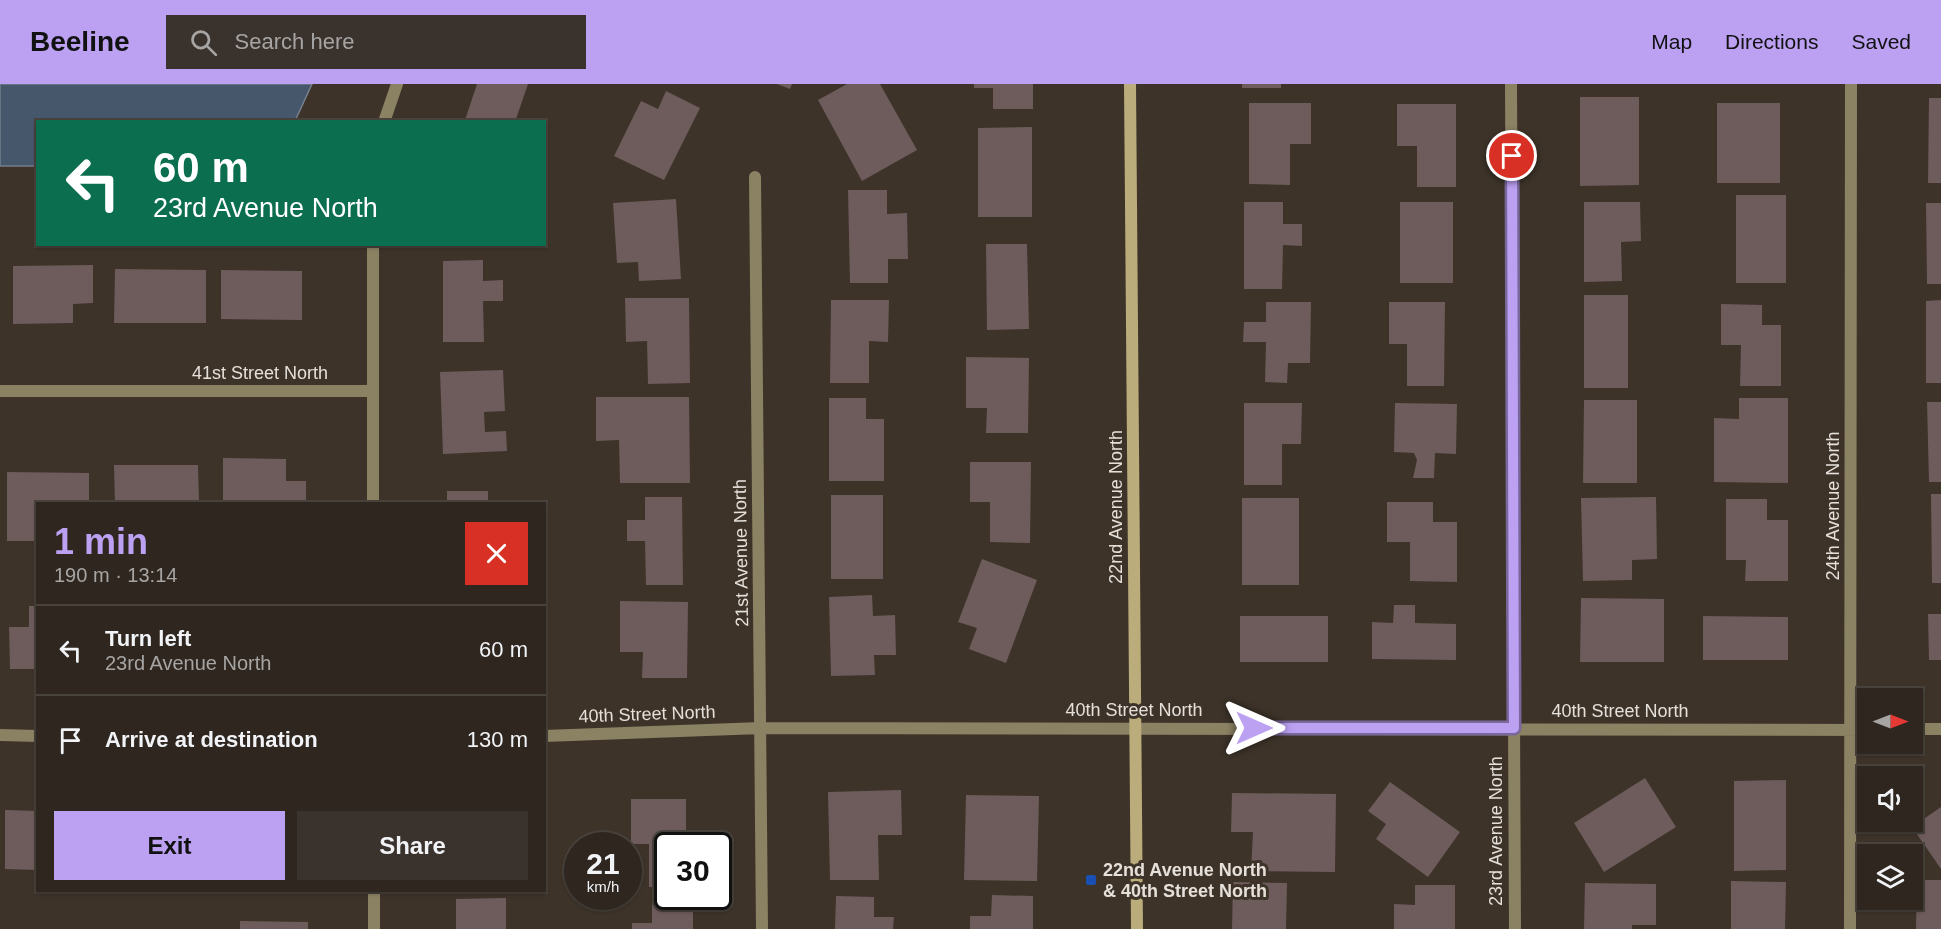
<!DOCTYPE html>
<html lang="en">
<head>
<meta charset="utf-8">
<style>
	body { margin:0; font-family:Helvetica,sans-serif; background:#3a322c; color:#f1f3f6; height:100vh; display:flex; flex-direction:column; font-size:22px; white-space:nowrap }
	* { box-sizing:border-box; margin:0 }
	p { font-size:20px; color:#a7a5a4 }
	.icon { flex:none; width:33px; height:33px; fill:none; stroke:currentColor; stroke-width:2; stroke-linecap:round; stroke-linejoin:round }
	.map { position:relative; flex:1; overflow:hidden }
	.drawer { position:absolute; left:36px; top:418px; width:510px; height:390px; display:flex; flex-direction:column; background:#2e261f; border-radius:0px; box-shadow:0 2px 4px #0004,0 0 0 2px #49433d }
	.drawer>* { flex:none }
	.hud { position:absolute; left:36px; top:36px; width:510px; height:126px; border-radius:0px; box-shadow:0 2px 4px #0004,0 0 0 2px #49433d; background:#0b6e4f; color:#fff; overflow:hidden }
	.needle { width:39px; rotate:90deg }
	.controls { position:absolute; left:1857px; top:604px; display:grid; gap:12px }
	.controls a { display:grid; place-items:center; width:66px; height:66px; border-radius:0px; background:#2e261f; box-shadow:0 2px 4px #0004,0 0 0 2px #49433d; font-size:30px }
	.speed { position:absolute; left:564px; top:748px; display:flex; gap:12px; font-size:30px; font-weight:700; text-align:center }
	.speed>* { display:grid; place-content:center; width:78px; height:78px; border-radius:50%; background:#2e261f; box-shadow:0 2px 4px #0004,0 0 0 2px #49433d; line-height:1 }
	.speed small { font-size:15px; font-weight:400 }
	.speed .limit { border:3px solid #111; border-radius:9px; background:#fff; color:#111 }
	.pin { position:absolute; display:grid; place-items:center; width:51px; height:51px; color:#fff; margin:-26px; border:3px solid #fff; border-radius:50%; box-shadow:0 2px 6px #0007 }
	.me { position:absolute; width:66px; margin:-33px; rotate:90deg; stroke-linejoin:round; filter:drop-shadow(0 0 4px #0008) }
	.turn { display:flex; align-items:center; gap:21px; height:126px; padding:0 18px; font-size:27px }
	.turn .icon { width:78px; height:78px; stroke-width:2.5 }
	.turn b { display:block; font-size:42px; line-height:51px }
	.round { display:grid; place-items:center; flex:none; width:63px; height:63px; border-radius:0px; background:#3a322c }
	.summary { display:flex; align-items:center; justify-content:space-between; height:102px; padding:0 18px }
	h1 { font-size:36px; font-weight:600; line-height:45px; color:#bca0f2 }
	.action { display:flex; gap:12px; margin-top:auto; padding:12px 18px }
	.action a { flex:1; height:69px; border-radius:0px; background:#bca0f2; color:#111; font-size:24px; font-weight:600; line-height:69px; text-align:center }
	.action a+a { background:#3a322c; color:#f1f3f6 }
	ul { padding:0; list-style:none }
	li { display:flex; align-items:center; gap:18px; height:90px; padding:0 18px; border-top:2px solid #49433d }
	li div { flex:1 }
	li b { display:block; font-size:22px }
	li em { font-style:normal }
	header { display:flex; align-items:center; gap:36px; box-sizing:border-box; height:84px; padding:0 30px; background:#bca0f2; color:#111 }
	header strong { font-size:28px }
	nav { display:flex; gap:33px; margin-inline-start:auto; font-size:21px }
	.search { width:420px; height:54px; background:#3a322c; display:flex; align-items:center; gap:15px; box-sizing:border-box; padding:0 21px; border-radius:0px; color:#a7a5a4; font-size:22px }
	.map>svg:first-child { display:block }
</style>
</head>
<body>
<header>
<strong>Beeline</strong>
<div class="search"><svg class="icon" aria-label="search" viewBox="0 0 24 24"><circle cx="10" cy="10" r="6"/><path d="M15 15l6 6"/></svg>Search here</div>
<nav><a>Map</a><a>Directions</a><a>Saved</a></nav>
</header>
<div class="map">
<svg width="1941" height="845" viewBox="0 0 1941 845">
	<rect width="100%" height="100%" fill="#3d3329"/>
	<path fill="#46566b" stroke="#767f8c" stroke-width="1.5" d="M0 0H312L295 37 38 38 37 82H0Z"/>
	<path fill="#6d5c5b" d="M477 0H528L515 38 465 36Z
		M777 0H792L790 5Z
		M847 0H880L917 66 862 97 818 16Z
		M974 0H1033V25H993V4H974Z
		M1242 0H1281V4H1242Z
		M666 7 700 24 664 96 614 72 641 17 658 25Z
		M1580 13H1639V101L1580 102Z
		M1929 14H1941V99H1928Z
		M1249 19H1311V60H1290V101L1249 100Z
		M1717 19H1780V99H1717Z
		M1397 20H1456V103H1417V62H1397Z
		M1032 43V133H978V44Z
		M848 106H887V130L907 129 908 175H888V199H850Z
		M1736 111H1786V199H1736Z
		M676 115 681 195 639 197 638 178 617 179 613 119Z
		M1244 118H1283V140H1302V162L1283 161 1282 205H1244Z
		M1400 118H1453V199H1400Z
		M1584 118H1640L1641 157 1621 158 1622 197 1584 198Z
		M1926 119H1941V200H1927Z
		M986 160H1027L1029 245 987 246Z
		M483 176V197L503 196V217H483L484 258H443V177Z
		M93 181V219L73 220V239L13 240V182Z
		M115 185 206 186V239H114Z
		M221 186 302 187V236L221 235Z
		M1584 211H1628V304H1584Z
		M625 214H689L690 299 648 300 647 257 626 258Z
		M831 216H889L888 258 869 257V299H830Z
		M1941 216V299H1926V217Z
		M1266 218H1311L1310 279H1288L1287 299 1265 298 1266 258H1243L1244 238H1266Z
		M1389 218H1445L1444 302H1407V260H1389Z
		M1721 220 1762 221V241H1781V302H1740L1741 261H1721Z
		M966 273 1029 274 1028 349H986L987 324H966Z
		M503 286 505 327 484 328 485 348 506 347 507 367 443 370 440 288Z
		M596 313H689L690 399H620L619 356 596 357Z
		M829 314H866V335H884V397H829Z
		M1739 314H1788V399L1714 398V334L1739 335Z
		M1584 316H1637V399H1583Z
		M1927 318H1941V398H1929Z
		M1244 319H1302L1301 360H1282V401H1244Z
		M1395 319 1457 320 1456 370 1435 369 1434 394H1413L1417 376 1414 369 1394 368Z
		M223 374 286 375V397H306V420H223Z
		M970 378H1031L1030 459 990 458V418H970Z
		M114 381H198L199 419 115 420Z
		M7 388 89 389V420H38V457H7Z
		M447 407H488V420H447Z
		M1931 410H1941V499H1932Z
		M831 411H883V495H831Z
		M645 413H682L683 501H646L645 457H627V436H645Z
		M1656 413 1657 475 1632 476V496L1583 497 1581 414Z
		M1242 414H1299V501H1242Z
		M1726 415H1767V436H1788V497H1745L1746 476H1726Z
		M1387 418H1433V438H1457V498L1410 497V458H1387Z
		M982 475 1037 496 1006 579 969 565 977 544 958 538Z
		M872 511 873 532 895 531 896 571H874L875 591 831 592 829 513Z
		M1581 514 1664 515V578H1580Z
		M620 517 688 518 687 594H642L643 568H620Z
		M1394 521H1415V539L1456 540V576L1372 575V538L1393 539Z
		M29 522H38V585H10L9 543H29Z
		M1928 530H1941V576H1929Z
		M1240 532H1328V578H1240Z
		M1703 532 1788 533V576H1703Z
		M1645 694 1676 743 1604 788 1574 739Z
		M1786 696V786L1734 787V697Z
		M1390 698 1460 748 1428 793 1376 755 1386 740 1368 727Z
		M901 706 902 751H878L879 796H830L828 708Z
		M1232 709 1336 710 1335 788 1251 787 1253 748H1231Z
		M966 711 1039 712 1037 797 964 796Z
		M631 715H686V762H668V803H649V760H631Z
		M1941 723V785L1912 743Z
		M5 726 38 727V786L5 785Z
		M1917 796H1941V845H1916Z
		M1731 797 1786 798 1785 845H1731Z
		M1233 798 1287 799 1286 845H1232Z
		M1585 799 1656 800V841H1632V845H1584Z
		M1415 801H1455V845H1394V820L1415 821Z
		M992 811 1033 812V845H970V832H991Z
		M836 812 874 813V833H894L893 845H835Z
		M506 814V845H456V815Z
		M652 818H693V845H632V839H652Z
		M240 837 308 838V845H240Z"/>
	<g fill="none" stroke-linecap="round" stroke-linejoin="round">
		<path stroke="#8b8163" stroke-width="12" d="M1511 0 1515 845
			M384 38 397 0
			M755 93 762 845
			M0 307H373
			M373 420V160
			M1912 645H1941
			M0 651 38 652
			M544 652 761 644 1868 646
			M374 807V845
			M1850 845 1851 0"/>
		<path stroke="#bbac7b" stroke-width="12" d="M1130 0 1137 845"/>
	</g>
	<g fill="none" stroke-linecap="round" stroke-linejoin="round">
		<defs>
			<path id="route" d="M1254 644H1514L1512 72"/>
		</defs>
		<use href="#route" stroke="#7a689d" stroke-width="15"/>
		<use href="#route" stroke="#bca0f2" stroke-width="10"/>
	</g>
	<rect fill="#1a4fb4" stroke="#3d3329" stroke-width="2" x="1085" y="790" width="12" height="12" rx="3"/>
	<g text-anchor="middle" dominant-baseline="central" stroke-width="6" stroke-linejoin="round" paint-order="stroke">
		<g font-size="18" fill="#e6e0da" stroke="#3d3329">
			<text x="260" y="289">41st Street North</text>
			<text transform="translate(1833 422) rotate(-90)">24th Avenue North</text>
			<text transform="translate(1116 423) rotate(-90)">22nd Avenue North</text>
			<text transform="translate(741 469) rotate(-91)">21st Avenue North</text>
			<text x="1134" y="626">40th Street North</text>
			<text x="1620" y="627">40th Street North</text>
			<text transform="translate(647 630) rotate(-2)">40th Street North</text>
			<text transform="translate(1496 747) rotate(-90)">23rd Avenue North</text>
		</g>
		<g font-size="18" font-weight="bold" fill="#e6e0da" stroke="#3d3329" text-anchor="start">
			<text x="1103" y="786">22nd Avenue North<tspan x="1103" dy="21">&amp; 40th Street North</tspan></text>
		</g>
	</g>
</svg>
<div class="controls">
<a><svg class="needle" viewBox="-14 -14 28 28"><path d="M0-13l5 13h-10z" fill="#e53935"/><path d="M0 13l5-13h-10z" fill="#a7a5a4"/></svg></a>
<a><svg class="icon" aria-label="sound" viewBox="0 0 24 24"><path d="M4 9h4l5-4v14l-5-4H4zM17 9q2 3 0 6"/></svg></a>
<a><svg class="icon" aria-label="layers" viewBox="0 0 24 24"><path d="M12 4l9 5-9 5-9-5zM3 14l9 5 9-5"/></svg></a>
</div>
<div class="speed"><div>21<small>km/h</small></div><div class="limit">30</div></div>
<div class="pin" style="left:1512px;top:72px;background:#d93025"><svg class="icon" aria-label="arrive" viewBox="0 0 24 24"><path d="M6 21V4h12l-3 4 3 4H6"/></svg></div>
<svg class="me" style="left:1254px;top:644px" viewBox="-20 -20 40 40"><path d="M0-17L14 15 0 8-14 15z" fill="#bca0f2" stroke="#fff" stroke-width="4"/></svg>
<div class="hud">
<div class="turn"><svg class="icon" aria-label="left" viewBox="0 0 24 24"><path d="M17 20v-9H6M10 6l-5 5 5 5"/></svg><div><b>60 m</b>23rd Avenue North</div></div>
</div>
<section class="drawer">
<div class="summary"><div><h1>1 min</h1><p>190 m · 13:14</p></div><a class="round" style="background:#d93025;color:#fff"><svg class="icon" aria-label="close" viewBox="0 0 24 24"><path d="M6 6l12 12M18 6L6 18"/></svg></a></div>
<ul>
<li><svg class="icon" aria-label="left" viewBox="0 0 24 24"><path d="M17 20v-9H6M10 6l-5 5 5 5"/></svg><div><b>Turn left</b><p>23rd Avenue North</p></div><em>60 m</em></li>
<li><svg class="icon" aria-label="arrive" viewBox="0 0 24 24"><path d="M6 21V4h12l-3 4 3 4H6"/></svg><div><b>Arrive at destination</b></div><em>130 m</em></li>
</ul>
<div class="action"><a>Exit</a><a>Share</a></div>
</section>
</div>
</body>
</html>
